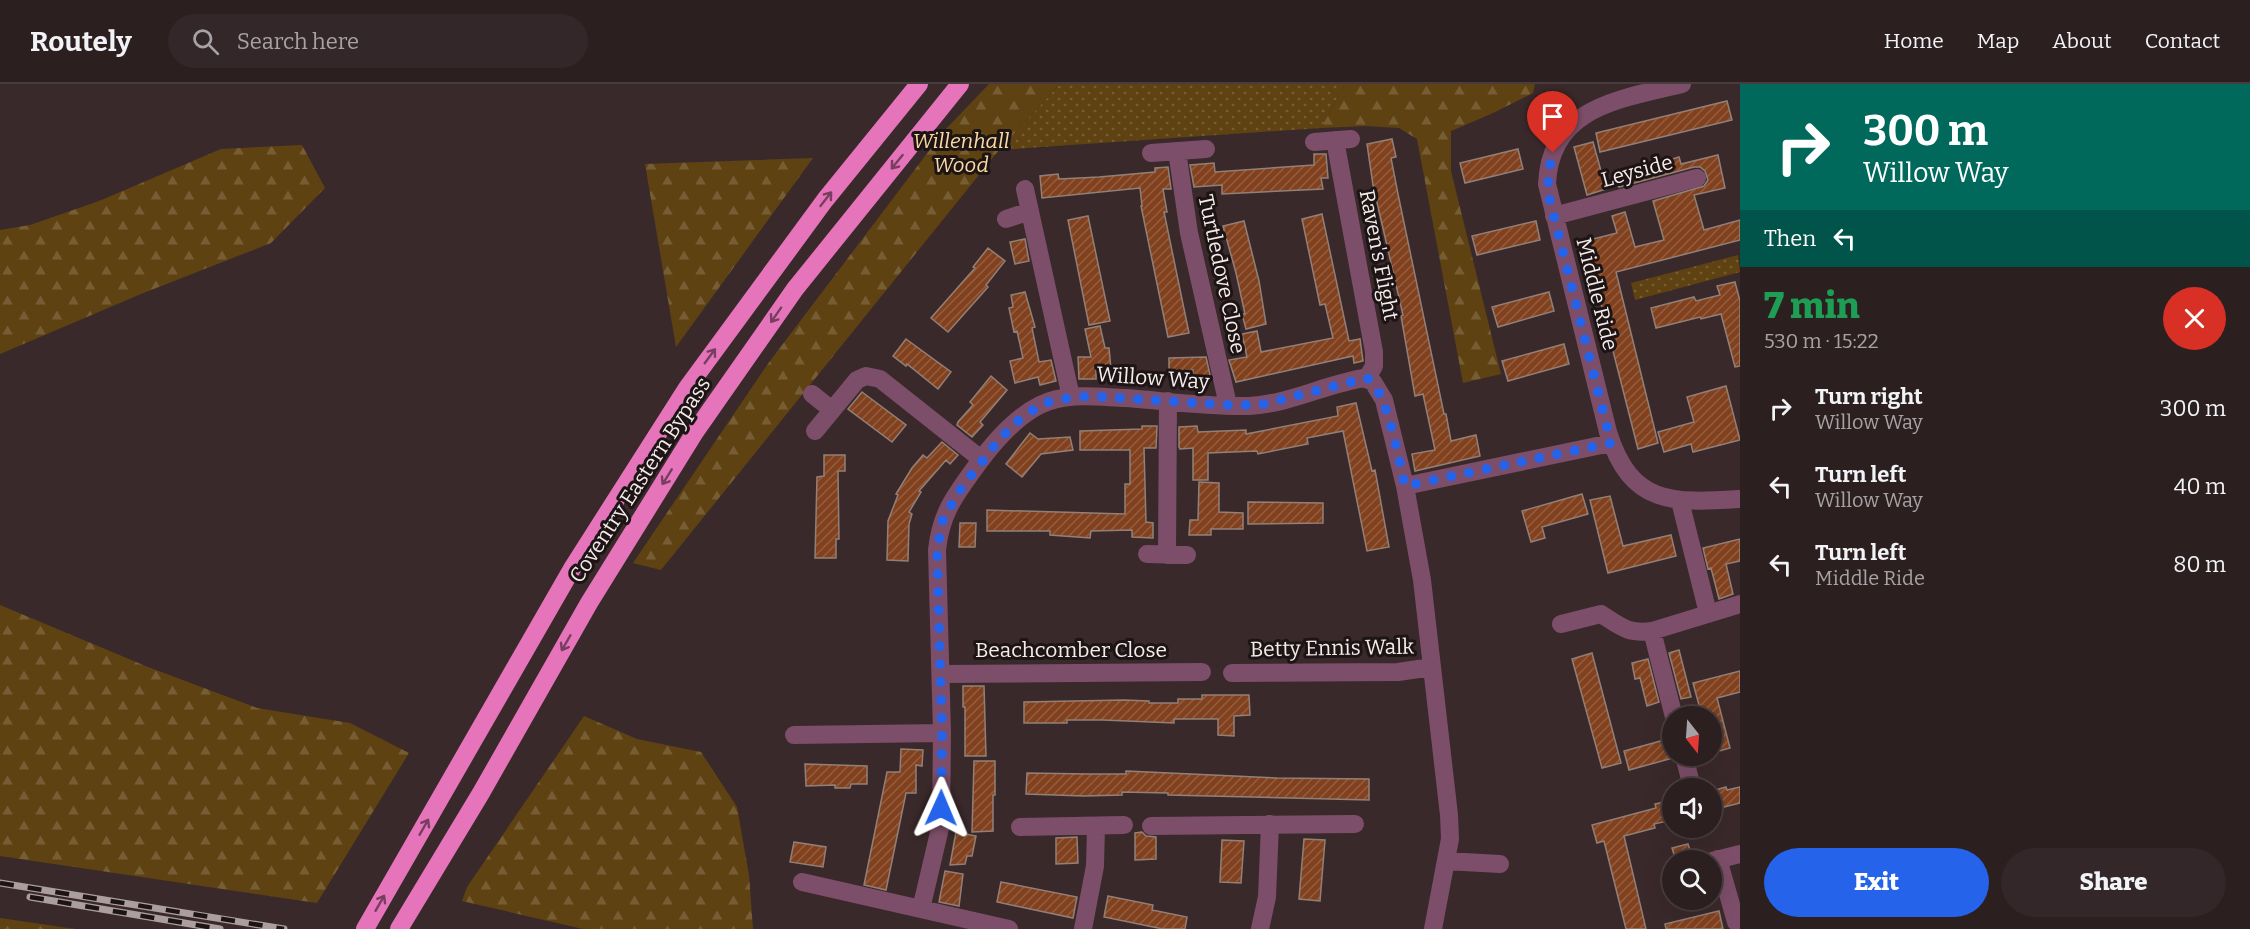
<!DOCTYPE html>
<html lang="en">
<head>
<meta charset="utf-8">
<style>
	body { margin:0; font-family:Bitter,serif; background:#342729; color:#f1f3f6; height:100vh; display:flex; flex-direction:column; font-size:22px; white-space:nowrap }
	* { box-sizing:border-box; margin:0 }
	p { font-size:20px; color:#a6a2a5 }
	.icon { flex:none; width:33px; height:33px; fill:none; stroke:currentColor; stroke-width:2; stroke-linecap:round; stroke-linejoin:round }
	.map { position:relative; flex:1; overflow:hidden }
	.sheet { display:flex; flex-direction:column; background:#2c1f20; width:510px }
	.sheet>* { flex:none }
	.top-card { background:#00695c; color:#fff; overflow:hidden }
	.needle { width:39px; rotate:163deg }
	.buttons { position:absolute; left:1662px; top:622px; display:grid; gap:12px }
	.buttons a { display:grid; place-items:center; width:60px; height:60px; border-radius:50%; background:#2c1f20; box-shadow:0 6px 24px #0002,0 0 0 2px #483d3e; font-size:30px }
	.pin { position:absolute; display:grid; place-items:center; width:51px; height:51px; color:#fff; margin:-62px -26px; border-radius:50% 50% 50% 0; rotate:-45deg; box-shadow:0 0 6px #0007 }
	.pin .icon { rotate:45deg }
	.me { position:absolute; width:66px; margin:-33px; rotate:1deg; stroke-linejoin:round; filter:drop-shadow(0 0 4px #0008) }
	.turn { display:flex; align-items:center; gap:21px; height:126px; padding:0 24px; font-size:27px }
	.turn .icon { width:78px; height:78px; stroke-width:2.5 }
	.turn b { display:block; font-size:42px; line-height:51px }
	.then { display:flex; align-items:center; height:57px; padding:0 24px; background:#0003; gap:12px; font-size:22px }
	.round { display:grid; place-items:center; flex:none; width:63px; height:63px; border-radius:32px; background:#342729 }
	.head { display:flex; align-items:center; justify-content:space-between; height:102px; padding:0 24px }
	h1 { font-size:36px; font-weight:800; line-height:45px; color:#1e9e55 }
	.action { display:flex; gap:12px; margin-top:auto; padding:12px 24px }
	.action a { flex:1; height:69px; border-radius:36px; background:#2563eb; color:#fff; font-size:24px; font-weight:800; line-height:69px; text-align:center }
	.action a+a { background:#342729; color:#f1f3f6 }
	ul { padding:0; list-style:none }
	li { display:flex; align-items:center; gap:18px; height:78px; padding:0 24px }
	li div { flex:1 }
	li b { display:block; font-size:22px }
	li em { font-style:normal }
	header { display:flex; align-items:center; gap:36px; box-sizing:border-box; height:84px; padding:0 30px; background:#2c1f20; border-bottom:2px solid #483d3e }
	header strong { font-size:28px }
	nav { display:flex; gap:33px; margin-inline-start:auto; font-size:21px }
	.search { width:420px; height:54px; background:#342729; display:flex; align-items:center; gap:15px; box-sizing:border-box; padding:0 21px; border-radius:33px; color:#a6a2a5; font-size:22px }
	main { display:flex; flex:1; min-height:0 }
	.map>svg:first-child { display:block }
</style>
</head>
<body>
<header>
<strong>Routely</strong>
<div class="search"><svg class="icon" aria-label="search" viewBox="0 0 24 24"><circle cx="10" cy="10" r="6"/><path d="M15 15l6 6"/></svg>Search here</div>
<nav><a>Home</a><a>Map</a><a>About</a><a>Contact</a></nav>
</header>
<main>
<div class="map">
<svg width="1740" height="845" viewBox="0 0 1740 845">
	<defs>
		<pattern id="grass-dots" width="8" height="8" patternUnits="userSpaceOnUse" patternTransform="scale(1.5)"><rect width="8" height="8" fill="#5e4211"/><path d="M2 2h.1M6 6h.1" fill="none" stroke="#765d34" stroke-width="1.8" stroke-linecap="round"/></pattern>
		<pattern id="forest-firs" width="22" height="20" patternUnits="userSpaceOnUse" patternTransform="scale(1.5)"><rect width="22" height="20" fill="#5e4211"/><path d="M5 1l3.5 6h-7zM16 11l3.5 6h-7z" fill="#765d34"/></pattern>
		<pattern id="building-hatch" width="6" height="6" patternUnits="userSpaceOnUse" patternTransform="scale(1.5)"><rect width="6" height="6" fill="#82411e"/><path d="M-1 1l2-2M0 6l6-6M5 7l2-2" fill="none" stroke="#945d3f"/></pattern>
	</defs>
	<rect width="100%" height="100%" fill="#3a292a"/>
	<path fill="url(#grass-dots)" d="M1060 0H1345L1321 44 999 66Z
		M1738 171 1740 188 1635 216 1631 199Z"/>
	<path fill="url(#forest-firs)" d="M989 0H1060L999 66 661 486 633 479 767 281 944 47Z
		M1345 0H1535L1533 9 1491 30 1451 47V87L1501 290 1463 299 1417 55 1399 44 1366 42 1321 44Z
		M302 61 325 104 271 159 141 210 0 270V146L30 141 99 117 221 65Z
		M813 74 676 263 645 80Z
		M0 521 148 583 257 624 350 639 409 669 317 819 0 772Z
		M584 632 637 655 701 668 737 723 749 791 753 845H583L462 817 467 803Z
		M0 834 75 845H0Z"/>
	<path fill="url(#building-hatch)" stroke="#928078" stroke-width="1.5" d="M1727 17 1732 36 1600 68 1596 49Z
		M1392 55 1396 73 1391 74 1398 110 1444 330H1446L1451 357 1476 351 1480 372 1415 387 1412 370 1435 366 1423 310 1415 312 1401 232 1403 231 1373 101 1367 60Z
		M1593 58 1606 105 1587 111 1574 63Z
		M1518 65 1523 85 1465 99 1460 79Z
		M1314 70H1326L1328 94H1321L1323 105 1222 110V101L1194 103 1190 81 1214 79 1215 88 1314 81Z
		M1718 71 1725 104 1694 111 1704 146 1740 136V156L1616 188 1658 359 1638 365 1585 157 1617 149 1612 132 1625 128 1635 163 1664 156 1653 117 1704 102 1708 96 1705 87 1700 83H1694L1619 103 1615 93 1679 73 1681 80Z
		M1168 83 1171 105H1163L1167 128H1164L1189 249 1168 253 1141 122H1142L1140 104 1042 114 1040 92 1058 90 1059 95 1099 93 1155 88V84Z
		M1322 130 1349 257 1360 255 1363 277 1354 279 1353 272 1236 298 1229 276 1247 273 1242 250 1257 247 1261 268 1333 254 1325 220 1320 221 1302 135Z
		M1088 132 1110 237 1089 241 1068 136Z
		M1244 137 1259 197 1266 240 1246 245 1242 230H1245L1236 189 1223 142Z
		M1536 137 1540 156 1477 171 1472 152Z
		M1025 155 1029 177 1015 180 1010 158Z
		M988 164 1005 177 986 201 988 203 948 248 931 234 975 184 973 183Z
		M1735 198 1740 217V282L1735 283 1721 230 1701 235 1700 233 1656 244 1651 224 1694 213 1696 217 1720 211 1717 202Z
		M1025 208 1035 243 1032 244 1039 278 1051 276 1056 297 1040 301 1038 293 1015 299 1010 277 1023 274 1017 247 1014 248 1009 224 1013 223 1011 211Z
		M1549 208 1554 227 1498 243 1492 223Z
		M1100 242 1105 264H1109L1111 285 1096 286V295H1079L1078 273H1091L1085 245Z
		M906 255 951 288 938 305 907 280 906 282 893 272Z
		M1564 260 1569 280 1508 297 1502 277Z
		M1206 273 1211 295H1193V286L1169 287V274Z
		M991 292 1007 306 980 338 983 341 972 353 957 341 958 338 973 321 970 318Z
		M1726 302 1740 356 1693 368 1691 360 1664 368 1658 348 1694 338 1687 313Z
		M862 308 906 341 892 358 848 325Z
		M1356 319 1372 387 1375 386 1389 463 1367 467 1343 347 1307 354 1308 360 1258 370 1257 367 1208 369V396H1193V364L1180 365 1179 363V343L1197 342 1198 348 1246 346V350L1338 332 1337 323Z
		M1142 342H1157L1156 364H1144L1146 438 1153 439V454L1132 453V446L1091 447 1090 454 1050 451V447H987V426L1125 430V400H1130V366H1080V347L1142 345Z
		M1030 349 1038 355 1070 353 1073 366 1041 370 1022 393 1006 380Z
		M942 358 958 371 950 380 946 376 919 407 921 408 909 428 912 430 909 440 908 477 887 476 888 437 898 411 896 410 912 384 923 371 927 374Z
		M824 371H845V387H838L839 455H836V474H815L817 393 824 392Z
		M1199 398 1219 399V428L1243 429V445H1211V451H1189L1190 436H1198Z
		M1582 410 1588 430 1542 443 1545 454 1531 458 1522 427Z
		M1610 412 1623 462 1671 451 1676 472 1608 489 1590 416Z
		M1248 418 1323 419V439L1248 440Z
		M960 439H976L975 463H959Z
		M1740 455V477L1726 480 1733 510 1719 515 1711 484 1708 485 1703 464Z
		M1679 566 1691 613 1681 615 1669 569Z
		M1592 569 1621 679 1602 684 1572 575Z
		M1648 575 1659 618 1647 622 1640 594 1635 595 1632 579Z
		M1740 587V608L1717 614 1730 664 1712 669V630L1702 632 1693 599Z
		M963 602H984L986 672H965V623H963Z
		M1202 611H1249L1250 631 1234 632V652L1218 651V635H1174V639L1103 636H1067V639H1024V618L1124 616 1149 617V619H1178V615H1202Z
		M1668 655 1673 674 1629 686 1624 667Z
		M901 665 923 666 922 682 916 681V709H906L886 806 864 801 887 688H900Z
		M974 677H995V711H993V747L972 748Z
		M805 680 867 682V700H851L850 704H835V701L806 702Z
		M1126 687 1277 694 1369 695V716L1168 711V709L1122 708V711L1084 712 1026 710 1027 689 1089 690H1126Z
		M1726 703 1727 706 1740 703V719L1712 726V707Z
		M1672 716V736L1654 740 1655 744 1624 752 1646 845H1626L1604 757 1597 759 1592 741 1656 724 1655 720Z
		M956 748 976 752 972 772H967L965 780 950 781Z
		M1142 748 1146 752 1156 753V775L1135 776V749Z
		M1077 753 1078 779 1056 780V754Z
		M1304 755 1325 756 1320 817 1299 815Z
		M1222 756 1244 757 1241 799 1220 798Z
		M794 758 826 763 823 783 790 778Z
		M1688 760 1692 772 1676 777 1672 764Z
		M945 787 963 790 959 822 939 818Z
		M1001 798 1077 813 1073 834 997 818Z
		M1108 812 1153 821 1152 826 1187 833 1185 845H1163L1104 833Z
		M1719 827 1723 845H1666L1665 840Z"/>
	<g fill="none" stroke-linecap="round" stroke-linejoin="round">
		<path stroke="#7d4e69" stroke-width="18" d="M1682 0C1622 15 1550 22 1547 100L1608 348C1631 422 1673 419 1740 415
			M1335 56 1374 268V282L1367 294
			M1314 58 1351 55
			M1177 67 1189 149 1228 321
			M1151 69 1206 65
			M1025 105 1071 313
			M1554 132 1697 94
			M1006 135 1030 127
			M812 310 832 326
			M815 347 857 296 866 292 880 295 981 375
			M1405 402 1611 359
			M1680 417 1708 529
			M1147 470 1187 471
			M1167 471 1168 317
			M1561 540 1601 530C1621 543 1628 550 1652 547L1740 520
			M1652 547 1674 633
			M1232 589 1398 588 1432 583
			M941 590 1202 588
			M794 651 942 649
			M1684 672 1692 703
			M1151 742 1355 740
			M1020 743 1124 741
			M1718 775 1736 838 1740 841
			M1446 777 1500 780
			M1712 777 1740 770
			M802 798 1009 845
			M921 825 941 740 942 649 937 466C941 428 956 410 977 381 993 359 1016 333 1040 321 1067 308 1097 313 1126 314 1166 317 1208 323 1249 322 1289 320 1326 300 1364 294L1373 298 1384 316 1405 402 1422 496 1449 731 1450 755 1433 845
			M1083 845 1095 782 1096 742
			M1260 845 1267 813 1270 740"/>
		<path stroke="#e674ba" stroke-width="18" d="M365 845 573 483 687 304 825 116 919 0
			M399 845 481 709 589 519 695 348 795 205 960 0"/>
		<defs>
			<path id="rail" d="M0 799 284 845
				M30 813 220 845"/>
		</defs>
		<use href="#rail" stroke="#ac9e9f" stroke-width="7"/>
		<use href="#rail" stroke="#1c1415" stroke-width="4.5" stroke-dasharray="14" stroke-linecap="butt"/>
	</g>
	<defs><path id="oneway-shaft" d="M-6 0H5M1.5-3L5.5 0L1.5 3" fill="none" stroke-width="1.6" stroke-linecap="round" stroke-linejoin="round" transform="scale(1.5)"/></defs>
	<g stroke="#773f5f">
		<use href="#oneway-shaft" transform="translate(897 78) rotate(129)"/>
		<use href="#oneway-shaft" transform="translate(826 115) rotate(-52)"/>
		<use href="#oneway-shaft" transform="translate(776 231) rotate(125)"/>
		<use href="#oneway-shaft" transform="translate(710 272) rotate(-54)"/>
		<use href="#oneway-shaft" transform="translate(667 393) rotate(122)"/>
		<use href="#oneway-shaft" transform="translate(566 559) rotate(120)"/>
		<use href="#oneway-shaft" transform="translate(424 743) rotate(-60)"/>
		<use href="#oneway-shaft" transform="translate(380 819) rotate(-60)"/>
	</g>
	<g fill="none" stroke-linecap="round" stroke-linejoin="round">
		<path stroke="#2563eb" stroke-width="10" stroke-dasharray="0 18" d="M941 724 942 649 937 466 943 435 962 403 998 357 1015 339 1040 321 1054 316 1088 312 1228 321H1260L1367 294C1387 305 1399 378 1405 402L1611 359 1549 113 1548 89 1553 69"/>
	</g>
	<g text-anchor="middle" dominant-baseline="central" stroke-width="6" stroke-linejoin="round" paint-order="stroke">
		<g font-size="21" font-style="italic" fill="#fcd9a3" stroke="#1c1415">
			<text x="961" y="57">Willenhall<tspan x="961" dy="24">Wood</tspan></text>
		</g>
		<g font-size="21" fill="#f6ebeb" stroke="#1c1415">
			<text transform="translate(1637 87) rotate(-15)">Leyside</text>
			<text transform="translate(1379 171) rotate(79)">Raven's Flight</text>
			<text transform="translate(1222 190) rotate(78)">Turtledove Close</text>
			<text transform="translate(1597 210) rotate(76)">Middle Ride</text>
			<text transform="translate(1153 294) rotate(4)">Willow Way</text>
			<text transform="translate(640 396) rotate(-57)">Coventry Eastern Bypass</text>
			<text transform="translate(1332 564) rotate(-1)">Betty Ennis Walk</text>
			<text x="1071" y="566">Beachcomber Close</text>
		</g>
	</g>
</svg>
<div class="buttons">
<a><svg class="needle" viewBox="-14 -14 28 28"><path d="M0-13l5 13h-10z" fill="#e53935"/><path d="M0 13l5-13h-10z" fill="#a6a2a5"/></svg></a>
<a><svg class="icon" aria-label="sound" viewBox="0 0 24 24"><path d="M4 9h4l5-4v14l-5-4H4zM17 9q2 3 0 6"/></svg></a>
<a><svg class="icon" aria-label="search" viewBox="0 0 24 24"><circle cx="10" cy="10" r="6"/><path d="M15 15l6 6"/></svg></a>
</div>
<div class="pin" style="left:1553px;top:69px;background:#d93025"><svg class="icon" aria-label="arrive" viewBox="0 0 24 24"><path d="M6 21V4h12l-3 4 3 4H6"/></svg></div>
<svg class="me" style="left:941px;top:724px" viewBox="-20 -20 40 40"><path d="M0-17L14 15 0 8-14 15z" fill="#2563eb" stroke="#fff" stroke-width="4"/></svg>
</div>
<section class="sheet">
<div class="top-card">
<div class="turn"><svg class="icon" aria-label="right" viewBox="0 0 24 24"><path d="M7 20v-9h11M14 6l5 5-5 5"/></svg><div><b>300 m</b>Willow Way</div></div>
<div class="then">Then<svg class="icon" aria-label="left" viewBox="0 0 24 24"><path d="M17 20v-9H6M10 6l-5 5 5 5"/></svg></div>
</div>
<div class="head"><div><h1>7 min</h1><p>530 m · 15:22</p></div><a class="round" style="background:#d93025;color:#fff"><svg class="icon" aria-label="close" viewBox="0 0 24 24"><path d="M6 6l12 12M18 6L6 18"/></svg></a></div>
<ul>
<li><svg class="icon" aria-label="right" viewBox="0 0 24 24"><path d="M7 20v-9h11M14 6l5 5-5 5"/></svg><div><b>Turn right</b><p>Willow Way</p></div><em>300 m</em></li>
<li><svg class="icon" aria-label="left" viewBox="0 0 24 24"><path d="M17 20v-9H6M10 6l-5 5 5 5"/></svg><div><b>Turn left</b><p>Willow Way</p></div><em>40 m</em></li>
<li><svg class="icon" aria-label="left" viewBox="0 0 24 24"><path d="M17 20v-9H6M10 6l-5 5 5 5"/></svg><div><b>Turn left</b><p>Middle Ride</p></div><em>80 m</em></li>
</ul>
<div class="action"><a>Exit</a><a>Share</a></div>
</section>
</main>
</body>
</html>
